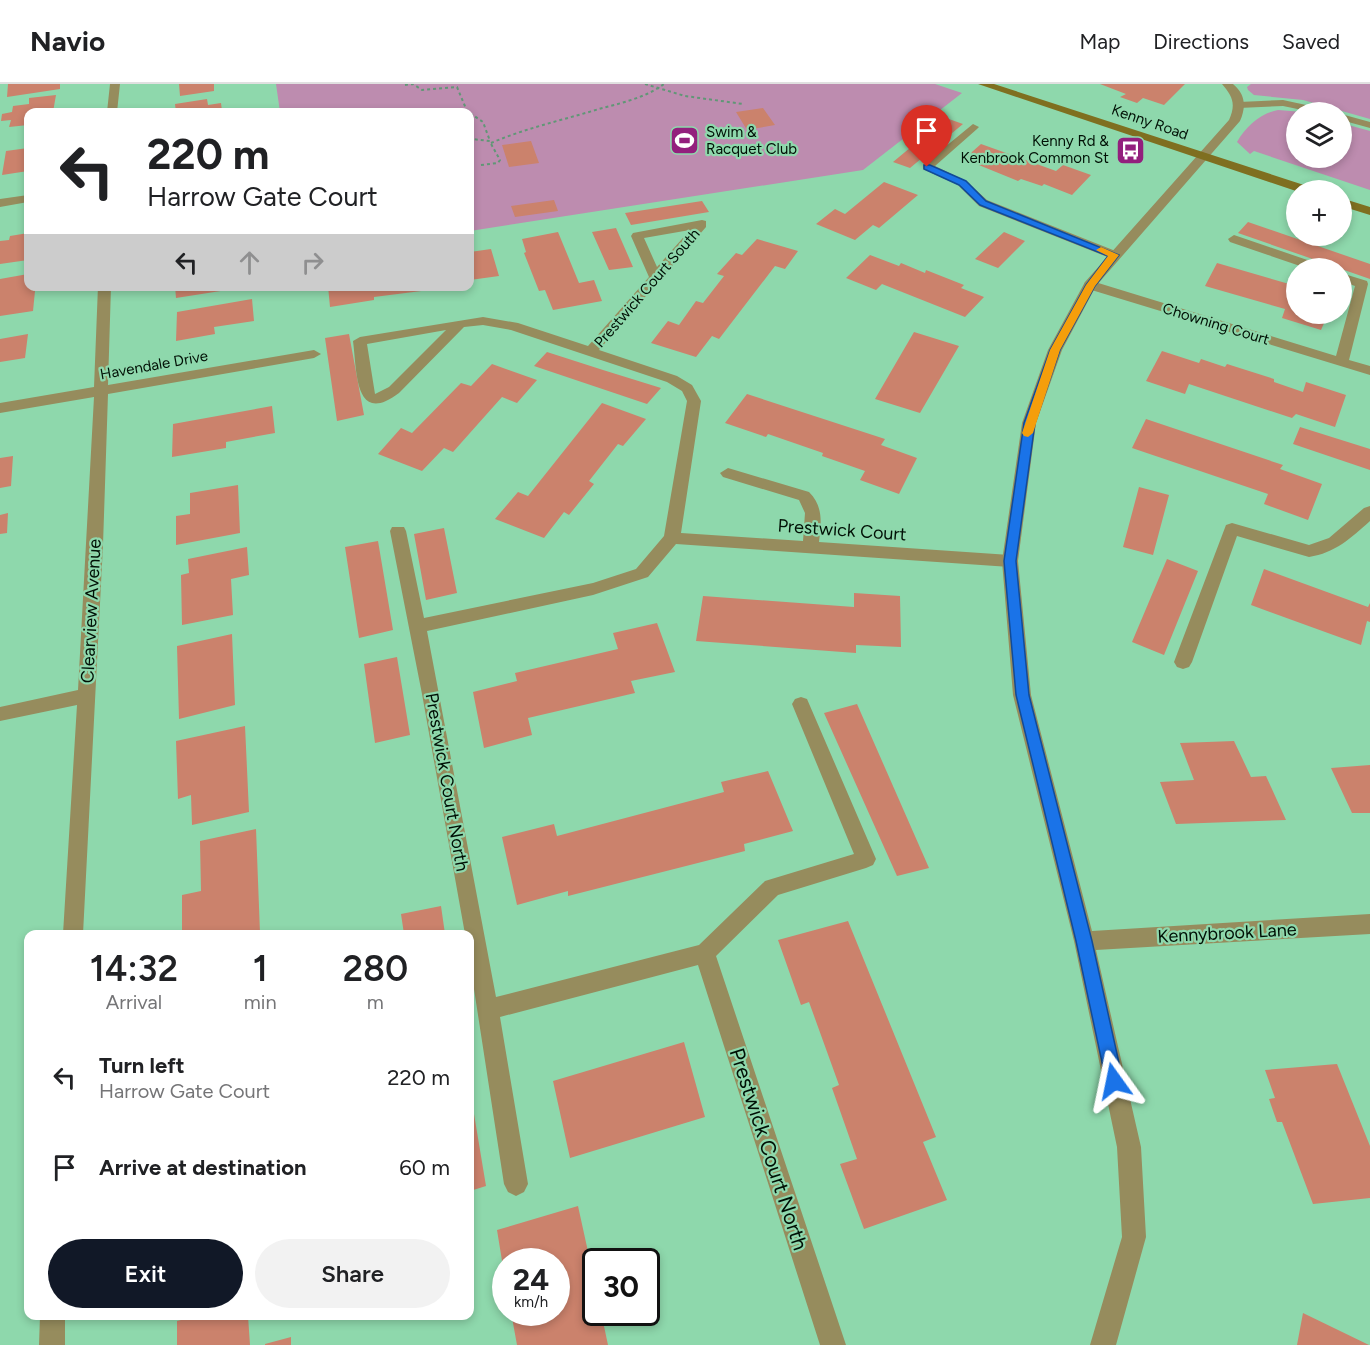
<!DOCTYPE html>
<html lang="en">
<head>
<meta charset="utf-8">
<style>
	body { margin:0; font-family:Figtree,sans-serif; background:#f2f2f2; color:#202124; height:100vh; display:flex; flex-direction:column; font-size:22px; white-space:nowrap }
	* { box-sizing:border-box; margin:0 }
	p { font-size:20px; color:#757577 }
	.icon { flex:none; width:33px; height:33px; fill:none; stroke:currentColor; stroke-width:2; stroke-linecap:round; stroke-linejoin:round }
	.map { position:relative; flex:1; overflow:hidden }
	.details { position:absolute; left:24px; top:846px; width:450px; height:390px; display:flex; flex-direction:column; background:#fff; border-radius:12px; box-shadow:0 3px 9px #0003 }
	.details>* { flex:none }
	.banner { position:absolute; left:24px; top:24px; width:450px; height:183px; border-radius:12px; box-shadow:0 3px 9px #0003; background:#fff; color:#202124; overflow:hidden }
	.fabs { position:absolute; left:1286px; top:18px; display:grid; gap:12px }
	.fabs a { display:grid; place-items:center; width:66px; height:66px; border-radius:50%; background:#fff; box-shadow:0 3px 9px #0003; font-size:30px }
	.speed { position:absolute; left:492px; top:1164px; display:flex; gap:12px; font-size:30px; font-weight:700; text-align:center }
	.speed>* { display:grid; place-content:center; width:78px; height:78px; border-radius:50%; background:#fff; box-shadow:0 3px 9px #0003; line-height:1 }
	.speed small { font-size:15px; font-weight:400 }
	.speed .limit { border:3px solid #111; border-radius:9px; background:#fff; color:#111 }
	.pin { position:absolute; display:grid; place-items:center; width:51px; height:51px; color:#fff; margin:-62px -26px; border-radius:50% 50% 50% 0; rotate:-45deg; box-shadow:0 0 6px #0007 }
	.pin .icon { rotate:45deg }
	.me { position:absolute; width:66px; margin:-33px; rotate:348deg; stroke-linejoin:round; filter:drop-shadow(0 0 4px #0008) }
	.turn { display:flex; align-items:center; gap:21px; height:126px; padding:0 24px; font-size:27px }
	.turn .icon { width:78px; height:78px; stroke-width:2.5 }
	.turn b { display:block; font-size:42px; line-height:51px }
	.lanes { display:flex; align-items:center; height:57px; padding:0 24px; background:#0003; justify-content:center; gap:30px; direction:ltr }
	.lanes .off { opacity:.35 }
	.eta { display:flex; justify-content:space-evenly; align-items:center; height:102px; text-align:center }
	.eta b { font-size:36px; font-weight:600; line-height:42px }
	.primary-button { display:flex; gap:12px; margin-top:auto; padding:12px 24px }
	.primary-button a { flex:1; height:69px; border-radius:36px; background:#111827; color:#fff; font-size:24px; font-weight:600; line-height:69px; text-align:center }
	.primary-button a+a { background:#f2f2f2; color:#202124 }
	ul { padding:0; list-style:none }
	li { display:flex; align-items:center; gap:18px; height:90px; padding:0 24px }
	li div { flex:1 }
	li b { display:block; font-size:22px }
	li em { font-style:normal }
	header { display:flex; align-items:center; gap:36px; box-sizing:border-box; height:84px; padding:0 30px; background:#fff; border-bottom:2px solid #e0e0e0 }
	header strong { font-size:28px }
	nav { display:flex; gap:33px; margin-inline-start:auto; font-size:21px }
	.map>svg:first-child { display:block }
</style>
</head>
<body>
<header>
<strong>Navio</strong>
<nav><a>Map</a><a>Directions</a><a>Saved</a></nav>
</header>
<div class="map">
<svg width="1370" height="1261" viewBox="0 0 1370 1261">
	<rect width="100%" height="100%" fill="#8ed8ac"/>
	<path fill="#bd8caf" d="M276 0H935L962 9 863 86 470 147V28H280Z
		M1251 0H1370V35L1303 16 1254 11 1248 6 1247 3Z
		M1278 26 1303 28H1296V74H1341V39L1370 47V106L1254 67 1250 70 1237 58C1246 42 1261 29 1278 26Z"/>
	<path fill="#cb826c" d="M8 0H60V5L7 13Z
		M179 0H214V7L180 12Z
		M1100 0H1185L1164 21 1143 14 1137 19 1120 13 1126 10Z
		M56 11 53 28H28V41L9 43 11 36 1 37 2 30 12 28 13 22 29 20V14Z
		M207 15 208 21 221 19 222 27 176 28 175 20Z
		M763 24 775 41 747 46 736 28Z
		M946 34 963 40 910 84 893 78Z
		M531 57 539 79 509 83 502 61Z
		M981 60 1056 87 1063 81 1091 91 1072 111 1044 100 1042 102 1021 95 1018 97 964 75Z
		M28 64V87L2 91 6 67Z
		M884 98 918 111 879 144 873 141 855 156 816 140 835 125 845 130Z
		M554 116 558 127 515 133 511 122Z
		M702 117 709 128 631 141 625 129Z
		M1248 138 1370 180V195L1238 149Z
		M616 144 633 183 609 186 592 148Z
		M558 148 579 199 594 196 602 217 553 226 545 206 539 207 524 169 526 168 522 155Z
		M1004 148 1025 157 998 184 975 175Z
		M28 149V176L0 180V157L9 156 10 152Z
		M757 155 798 167 785 185 775 182 719 255 712 252 696 273 651 259 668 237 679 241 696 217 703 219 724 192 717 190 736 169 742 171Z
		M491 165 499 192 470 196V168Z
		M870 171 899 182 901 179 925 189 926 186 964 201 961 204 984 213 965 233 882 200 876 206 846 194Z
		M1217 179 1296 202V230H1328L1321 246 1282 234 1285 225 1205 202Z
		M28 190V202H33V207H35L33 227 0 232V195Z
		M175 202H227V206L176 214Z
		M328 202H445V204L374 213V216L330 223Z
		M252 215 254 237 214 243 215 250 176 257 177 228Z
		M914 248 959 262 920 329 875 315Z
		M28 250 25 274 0 278V255Z
		M349 250 364 331 337 337 325 254Z
		M1162 267 1199 279 1201 275 1225 283 1227 280 1274 295V298L1303 308 1306 298 1346 311 1335 343 1296 330 1292 334 1189 300 1185 310 1146 297Z
		M547 268 603 286 661 304 647 320 534 282Z
		M492 280 537 296 517 319 502 313 453 368 444 364 422 387 378 370 401 344 412 349 461 299 471 302Z
		M747 310 885 355 881 361 917 374 899 410 860 396 865 387 822 372 823 369 768 350 766 353 725 339Z
		M602 319 646 335 623 362 618 360 589 397 594 400 569 431 564 428 544 454 495 435 518 408 528 412Z
		M272 322 275 349 226 358V364L172 373 173 340Z
		M1146 335 1283 381 1280 385 1322 400 1308 436 1264 420 1268 410 1132 364Z
		M1300 343 1370 365V386L1293 360Z
		M13 372 11 402 0 404V374Z
		M238 401 240 449 176 461V432L190 430V409Z
		M1139 403 1169 411 1153 471 1123 463Z
		M8 429 7 449 0 450V431Z
		M444 444 457 509 426 516 414 450Z
		M378 457 393 546 359 554 345 463Z
		M247 463 249 491 231 495 233 531 182 541 181 491 189 489 188 475Z
		M1167 475 1198 487 1164 571 1132 558Z
		M1264 485 1368 523 1370 519V538L1367 537 1361 561 1251 521Z
		M854 509 900 512 901 563 856 561V569L696 557 703 512 854 523Z
		M657 539 675 588 631 597 635 609 528 634 532 651 484 664 473 608 517 597 515 589 618 565 613 549Z
		M232 550 235 621 179 635 177 562Z
		M397 573 410 651 375 659 364 580Z
		M857 620 929 784 897 792 824 629Z
		M245 642 249 728 192 741 191 711 178 715 176 657Z
		M1234 657 1251 693 1266 692 1286 736 1176 740 1160 698 1194 696 1180 659Z
		M1370 681V729H1352L1331 684Z
		M768 687 793 747 744 760 745 767 568 812V807L517 821 502 753 554 740 557 752 724 708 721 698Z
		M256 745 260 849 182 850V811L201 807 200 757Z
		M441 822 445 850H404L401 830Z
		M848 837 936 1053 923 1058 947 1116 864 1145 840 1080 857 1075 832 1004 839 1001 809 918 801 921 778 856Z
		M684 958 705 1033 570 1074 553 997Z
		M1337 980 1370 1062V1114L1313 1120 1282 1038H1277L1269 1015 1275 1014 1265 986Z
		M470 1006 486 1102 470 1107Z
		M578 1122 596 1204V1228H601L608 1261H517L511 1228H556V1178H506L504 1189 497 1146Z
		M1303 1229 1369 1261H1297Z
		M197 1232H248L250 1261H177V1237Z
		M291 1253V1261H265V1260Z"/>
	<g fill="none" stroke-linecap="round" stroke-linejoin="round">
		<path stroke="#609776" stroke-width="2" stroke-dasharray="3 3" stroke-linecap="butt" d="M645 0 685 12 743 20
			M405 1 413 0 422 6 457 3 467 27 483 38 490 57 472 55
			M491 59C526 44 563 36 599 25 621 19 645 14 664 0
			M481 81 498 79 500 76 490 58"/>
		<path fill="#968c5d" fill-rule="evenodd" d="M1283 16 1329 26 1330 28H1312L1283 22 1239 24 1234 21 1239 18Z
			M1341 30 1370 38V44L1341 36Z
			M973 40 979 43 977 45 935 82 966 97 987 116 1118 168 1120 171 1118 174H1110L979 122 958 101 923 85V81Z
			M702 136 706 137V143L599 266 677 292 692 301 701 317 681 449 803 457 805 429 799 416 723 393 720 389 728 384 809 408C824 423 821 440 819 458L1010 471 1016 473 1018 477 1016 481 1010 483 676 460 648 493 593 511 427 547 496 913 699 861 765 797 854 770 792 620 795 615 801 613 807 615 876 775 873 781 866 784 778 811 716 872 846 1261H820L698 881 500 933 528 1100 524 1108 516 1112 508 1108 504 1100 470 879V850H465L422 610 390 447 392 443H404L406 447 424 534 593 499 636 485 664 452 687 317 682 307 667 298 511 246 483 241 464 243 399 309C354 343 357 286 353 257L360 253 483 233 518 239 588 262 649 193 631 152 633 149ZM690 146 657 183 644 154ZM446 246 389 303 375 310 367 260Z
			M1234 151 1322 181 1323 184H1306L1230 158 1228 155Z
			M1341 189 1367 197 1368 200 1349 276 1370 282V291L1085 204 1084 201 1085 198H1095L1336 272 1355 202 1341 197Z
			M1370 422V437C1351 454 1335 469 1309 473L1237 452 1192 578 1189 583 1183 585 1177 583 1174 578 1226 441 1232 439 1309 461 1329 454 1364 424Z"/>
		<path fill="#968c5d" fill-rule="evenodd" d="M110 0H120L117 28H107Z
			M1222 0H1233C1246 11 1246 23 1240 37L1096 202 1062 266 1036 339 1018 477 1031 611 1092 847 1370 830V850L1096 866 1141 1063 1146 1153 1116 1261H1090L1122 1153 1117 1063 1074 857 1013 611 1002 477 1022 339 1048 266 1085 198 1229 36C1236 20 1233 13 1222 0Z
			M28 111V118L0 123V115Z
			M98 202H111L108 301 314 266 321 270 314 274 108 310 103 461 83 850H63L77 621 0 637V623L78 606 94 313 0 329V319L94 303Z
			M40 1232H65V1261H39Z"/>
		<path fill="#7f6f20" fill-rule="evenodd" d="M978 0H994L1310 103 1312 106 1296 107Z
			M1341 114 1370 123V131L1341 122Z"/>
	</g>
	<path fill="#1a73e8" stroke="#114b97" stroke-width="1.5" d="M924 81H930L966 97 986 117 1119 171 1095 202 1060 266 1035 339 1016 477 1029 611 1092 857 1123 997 1120 1003 1114 1005 1109 1003 1106 997 1076 857 1016 611 1004 477 1024 339 1050 266 1086 201 1108 172 980 121 959 101 924 85Z"/>
	<path fill="#f59e0b" d="M1101 163 1119 171 1095 202 1060 266 1033 349 1028 353 1024 352 1022 349 1050 266 1086 201 1108 172 1096 166Z"/>
	<defs>
		<symbol id="stadium-square" viewBox="-11 -11 22 22"><rect x="-9" y="-9" width="18" height="18" rx="4" fill="#931f7d" stroke="#8ed8ac"/><path d="M0-5a6.5 5 0 1 0 0 10a6.5 5 0 1 0 0-10ZM-3.5-1.8h7v3.6h-7Z" fill="#fff"/></symbol>
		<symbol id="bus-square" viewBox="-11 -11 22 22"><rect x="-9" y="-9" width="18" height="18" rx="4" fill="#931f7d" stroke="#8ed8ac"/><path d="M-5-6H5V4H4V6H2V4H-2V6H-4V4H-5ZM-3.5-4V0h7V-4ZM-3.5 1.2v1.5H-2V1.2ZM2 1.2v1.5H3.5V1.2Z" fill="#fff"/></symbol>
	</defs>
	<g fill-rule="evenodd">
		<use href="#stadium-square" x="668" y="40" width="33" height="33"/>
		<use href="#bus-square" x="1114" y="50" width="33" height="33"/>
	</g>
	<g text-anchor="middle" dominant-baseline="central" stroke-width="4.5" stroke-linejoin="round" paint-order="stroke">
		<g font-size="15" fill="#001005" stroke="#8ed8ac">
			<text transform="translate(1150 38) rotate(19)">Kenny Road</text>
			<text transform="translate(647 204) rotate(-49)">Prestwick Court South</text>
			<text transform="translate(1216 240) rotate(17)">Chowning Court</text>
			<text transform="translate(154 281) rotate(-10)">Havendale Drive</text>
		</g>
		<g font-size="15" fill="#001005" stroke="#8ed8ac" text-anchor="start">
			<text x="706" y="48">Swim &amp;<tspan x="706" dy="17">Racquet Club</tspan></text>
			<text x="1109" y="57" text-anchor="end">Kenny Rd &amp;<tspan x="1109" dy="17">Kenbrook Common St</tspan></text>
		</g>
		<g font-size="18" fill="#001005" stroke="#8ed8ac">
			<text transform="translate(842 446) rotate(4)">Prestwick Court</text>
			<text transform="translate(91 527) rotate(-87)">Clearview Avenue</text>
			<text transform="translate(447 698) rotate(80)">Prestwick Court North</text>
			<text transform="translate(1227 849) rotate(-3)">Kennybrook Lane</text>
		</g>
		<g font-size="21" fill="#001005" stroke="#8ed8ac">
			<text transform="translate(769 1065) rotate(72)">Prestwick Court North</text>
		</g>
	</g>
</svg>
<div class="fabs">
<a><svg class="icon" aria-label="layers" viewBox="0 0 24 24"><path d="M12 4l9 5-9 5-9-5zM3 14l9 5 9-5"/></svg></a>
<a>+</a>
<a>−</a>
</div>
<div class="speed"><div>24<small>km/h</small></div><div class="limit">30</div></div>
<div class="pin" style="left:927px;top:83px;background:#d93025"><svg class="icon" aria-label="arrive" viewBox="0 0 24 24"><path d="M6 21V4h12l-3 4 3 4H6"/></svg></div>
<svg class="me" style="left:1114px;top:997px" viewBox="-20 -20 40 40"><path d="M0-17L14 15 0 8-14 15z" fill="#1a73e8" stroke="#fff" stroke-width="4"/></svg>
<div class="banner">
<div class="turn"><svg class="icon" aria-label="left" viewBox="0 0 24 24"><path d="M17 20v-9H6M10 6l-5 5 5 5"/></svg><div><b>220 m</b>Harrow Gate Court</div></div>
<div class="lanes"><svg class="icon" aria-label="left" viewBox="0 0 24 24"><path d="M17 20v-9H6M10 6l-5 5 5 5"/></svg><svg class="icon off" aria-label="ahead" viewBox="0 0 24 24"><path d="M12 20V5M6 11l6-6 6 6"/></svg><svg class="icon off" aria-label="right" viewBox="0 0 24 24"><path d="M7 20v-9h11M14 6l5 5-5 5"/></svg></div>
</div>
<section class="details">
<div class="eta">
<div><b>14:32</b><p>Arrival</p></div>
<div><b>1</b><p>min</p></div>
<div><b>280</b><p>m</p></div>
</div>
<ul>
<li><svg class="icon" aria-label="left" viewBox="0 0 24 24"><path d="M17 20v-9H6M10 6l-5 5 5 5"/></svg><div><b>Turn left</b><p>Harrow Gate Court</p></div><em>220 m</em></li>
<li><svg class="icon" aria-label="arrive" viewBox="0 0 24 24"><path d="M6 21V4h12l-3 4 3 4H6"/></svg><div><b>Arrive at destination</b></div><em>60 m</em></li>
</ul>
<div class="primary-button"><a>Exit</a><a>Share</a></div>
</section>
</div>
</body>
</html>
